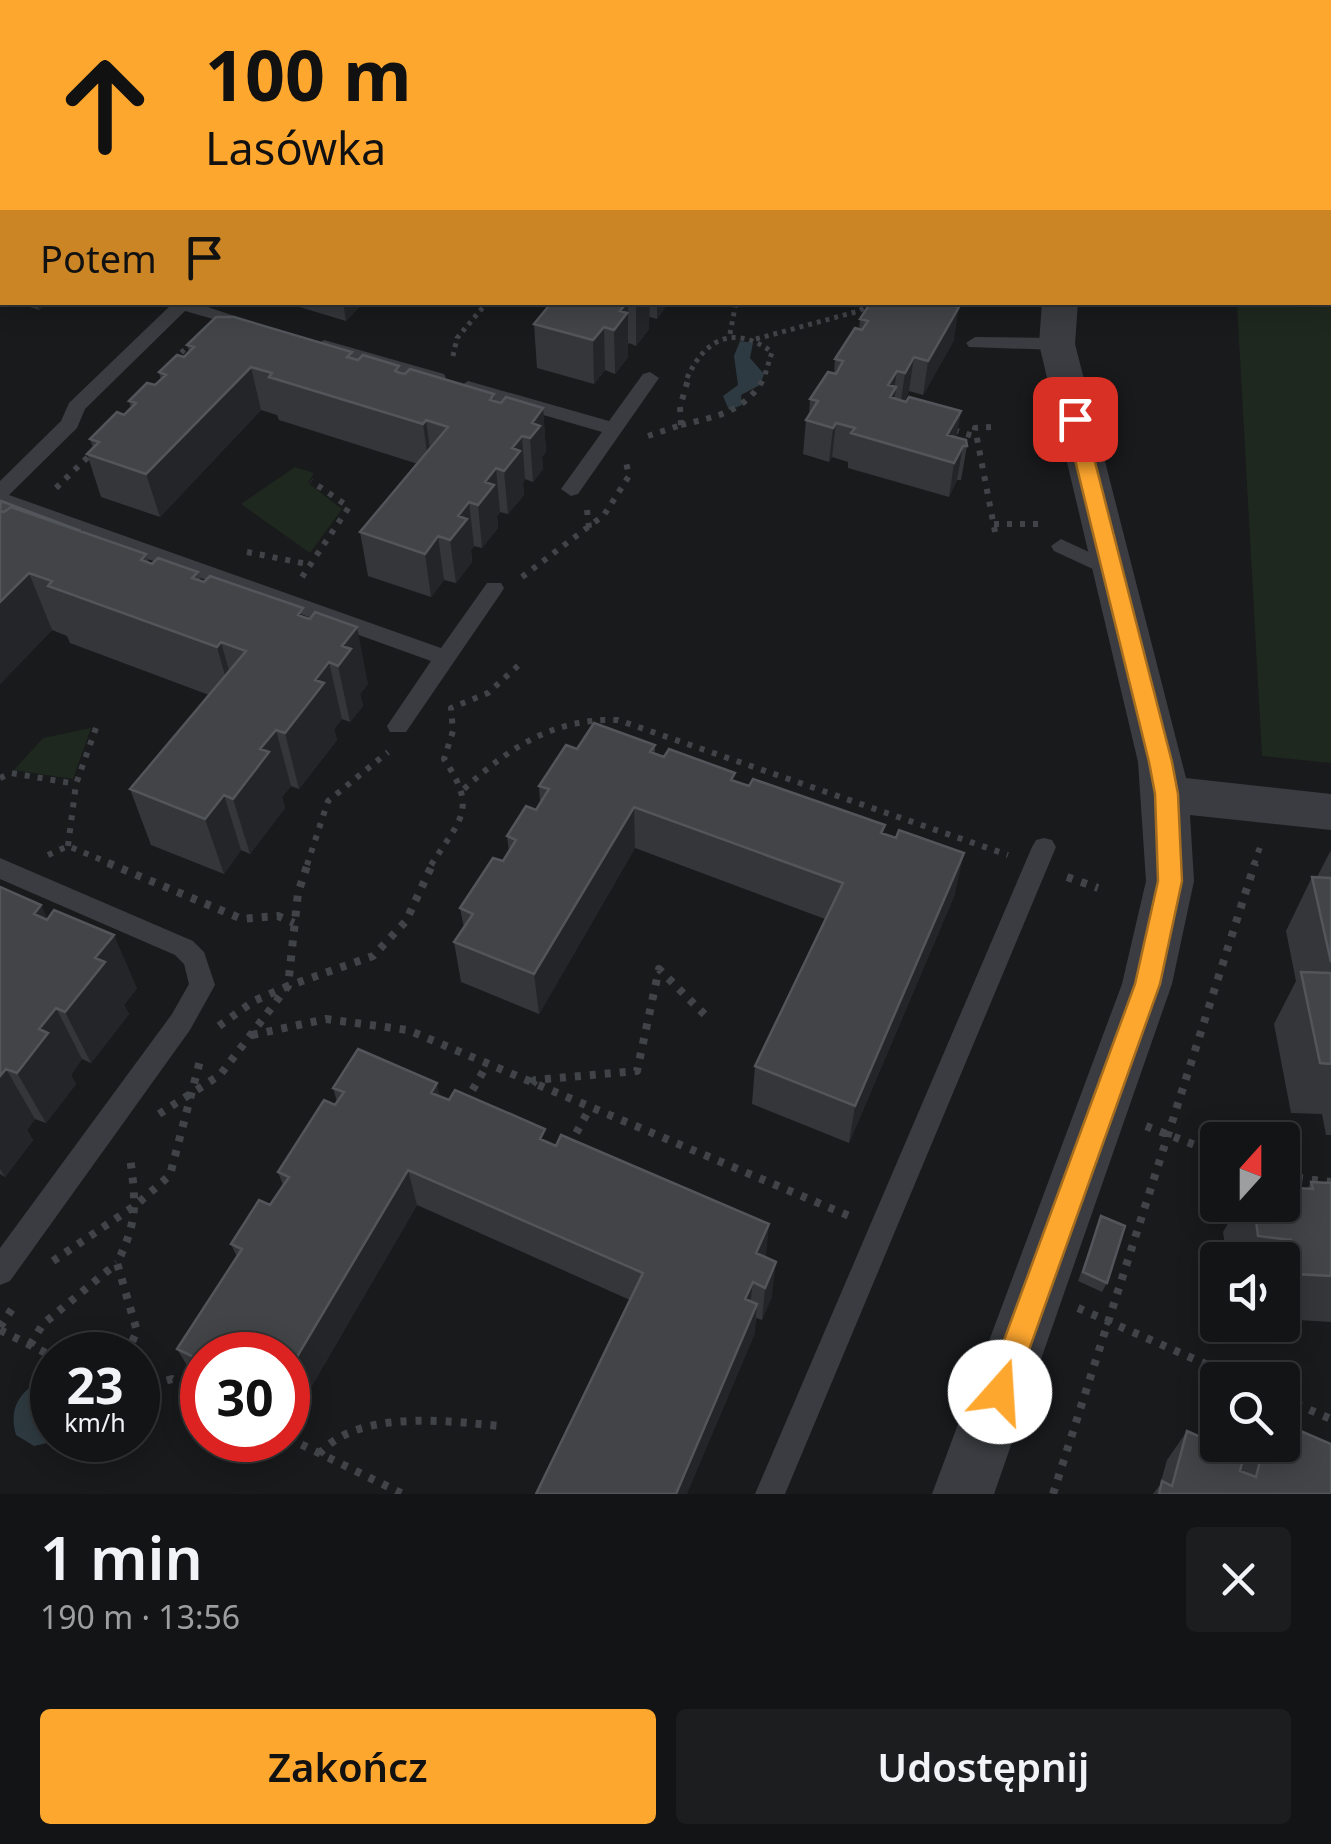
<!DOCTYPE html>
<html lang="pl">
<head>
<meta charset="utf-8">
<style>
	body { margin:0; font-family:"Noto Sans",sans-serif; background:#1c1d1e; color:#f1f3f6; height:100vh; display:flex; flex-direction:column; font-size:38px; white-space:nowrap }
	* { box-sizing:border-box; margin:0 }
	p { font-size:32px; color:#9d9ea0 }
	.icon { flex:none; width:55px; height:55px; fill:none; stroke:currentColor; stroke-width:2; stroke-linecap:round; stroke-linejoin:round }
	.map { position:relative; height:1494px; overflow:hidden }
	.details { display:flex; flex-direction:column; background:#131415; flex:1 }
	.details>* { flex:none }
	.hud { position:absolute; left:0px; top:0px; width:1332px; height:305px; box-shadow:0 5px 25px #0003,0 0 0 2px #323334; background:#fea72f; color:#111; overflow:hidden }
	.needle { width:65px; rotate:21deg }
	.tools { position:absolute; left:1200px; top:1122px; display:grid; gap:20px }
	.tools a { display:grid; place-items:center; width:100px; height:100px; border-radius:10px; background:#131415; box-shadow:0 5px 25px #0003,0 0 0 2px #323334; font-size:50px }
	.speed { position:absolute; left:30px; top:1332px; display:flex; gap:20px; font-size:50px; font-weight:700; text-align:center }
	.speed>* { display:grid; place-content:center; width:130px; height:130px; border-radius:50%; background:#131415; box-shadow:0 5px 25px #0003,0 0 0 2px #323334; line-height:1 }
	.speed small { font-size:25px; font-weight:400 }
	.speed .limit { border:15px solid #d22; background:#fff; color:#111 }
	.pin { position:absolute; display:grid; place-items:center; width:85px; height:85px; color:#fff; margin:-42px; border-radius:20px; box-shadow:0 5px 15px #0006 }
	.me { position:absolute; width:110px; margin:-55px; rotate:19deg; stroke-linejoin:round; filter:drop-shadow(0 0 8px #0008) }
	.turn { display:flex; align-items:center; gap:35px; height:210px; padding:0 40px; font-size:45px }
	.turn .icon { width:130px; height:130px; stroke-width:2.5 }
	.turn b { display:block; font-size:70px; line-height:85px }
	.then { display:flex; align-items:center; height:95px; padding:0 40px; background:#0003; gap:20px; font-size:38px }
	.round { display:grid; place-items:center; flex:none; width:105px; height:105px; border-radius:10px; background:#1c1d1e }
	.headline { display:flex; align-items:center; justify-content:space-between; height:170px; padding:0 40px }
	h1 { font-size:60px; font-weight:600; line-height:75px }
	.action { display:flex; gap:20px; margin-top:auto; padding:20px 40px }
	.action a { flex:1; height:115px; border-radius:10px; background:#fea72f; color:#111; font-size:40px; font-weight:600; line-height:115px; text-align:center }
	.action a+a { background:#1c1d1e; color:#f1f3f6 }
	.map>svg:first-child { display:block }
</style>
</head>
<body>
<div class="map">
<svg width="1331" height="1494" viewBox="0 0 1331 1494">
	<rect width="100%" height="100%" fill="#191a1c"/>
	<path fill="#1f281f" d="M789 0H1331V763L1262 756 1237 303 1330 302V2Z
		M295 467 314 473 308 483 342 509 310 553 241 504Z
		M91 728 73 779 14 770 43 738Z"/>
	<path fill="#2e3a41" d="M740 341 753 343 750 358 764 374 760 385 741 395 742 405 729 410 723 396 738 385 734 356Z
		M52 1377V1440H61L34 1446 16 1435C7 1405 24 1385 52 1377Z"/>
	<g fill="none" stroke-linecap="round" stroke-linejoin="round">
		<path stroke="#404348" stroke-width="5" stroke-dasharray="4 5" stroke-linecap="butt" d="M986 302 1022 305
			M730 334 736 302
			M756 339 859 311 873 302
			M453 356 457 338 484 306 481 302
			M175 359 187 347
			M687 378C706 337 735 325 772 352L764 378"/>
		<path stroke="#404348" stroke-width="6" stroke-dasharray="5 8" stroke-linecap="butt" d="M681 425 680 407 689 376
			M681 425C718 416 746 412 765 376
			M991 427 975 428 996 537
			M954 430 976 437
			M648 436 681 425
			M56 488 93 452
			M587 510 589 528
			M994 524H1043
			M247 552 307 564
			M302 577 349 507 311 481
			M522 577 604 515 629 476 626 462
			M0 778 11 773 76 784
			M464 789C510 747 554 718 618 720L1008 855
			M68 846 76 784 97 725
			M48 855 68 846 114 865
			M307 865 328 801 388 752
			M431 865C461 818 478 810 444 759L453 731 451 708 488 693 520 664
			M1254 865 1261 844"/>
		<path stroke="#404348" stroke-width="8" stroke-dasharray="6 9" stroke-linecap="butt" d="M108 863 242 919 278 916 294 923
			M1067 877 1098 888
			M219 1026 254 1001 288 986 298 893 308 863
			M252 1035 326 1019 408 1030 854 1218
			M532 1084 535 1080 637 1071 659 969 707 1017
			M465 1103 487 1065
			M159 1114 220 1075 288 986 373 956 406 921 433 863
			M1146 1126 1218 1154
			M569 1146 590 1108
			M1282 1176 1331 1182
			M53 1261 136 1205 170 1175 201 1057
			M1078 1308 1242 1380
			M0 1327 16 1303
			M0 1330 52 1356
			M30 1345 43 1324 117 1263
			M126 1355 137 1331 117 1263C138 1221 136 1203 130 1157
			M138 1389 172 1379 202 1394
			M1282 1398 1331 1419
			M288 1438 403 1494
			M319 1454C358 1409 448 1421 500 1426
			M1053 1494 1255 863"/>
		<path fill="#3a3c41" fill-rule="evenodd" d="M174 302H193L264 326 255 331 185 311 85 409 77 428 9 495 441 648 487 583H501L504 588 501 593 406 732H390L387 726 431 661 0 506V481L61 421 69 403Z
			M975 337 1057 338 1066 344 1057 350 969 347 966 343Z
			M324 340 444 374 446 378 437 384 318 350 315 346Z
			M650 372 659 378 578 494 571 496 561 489 602 432 461 391 459 387 468 381 609 421 643 374Z
			M1061 539 1117 565 1120 570 1110 577 1054 551 1051 546Z
			M1044 838 1052 840 1056 847 785 1494H755L1032 847 1036 840Z
			M0 858 193 941 204 952 215 985 190 1030 10 1281 0 1285V1248L172 1014 189 984 184 964 175 955 0 879Z"/>
		<path fill="#3a3c41" fill-rule="evenodd" d="M1072 0H1102L1103 2H1073Z
			M2 7V28L0 29V8Z
			M1042 302H1078L1075 344 1186 778 1331 794V830L1190 815 1194 881 1172 984 994 1494H932L1122 984 1146 881 1138 762 1039 344Z"/>
	</g>
	<path fill="#35363a" d="M2 220V271L0 270V222Z
		M15 302H47L39 310Z
		M292 302H364L346 321 293 305Z
		M552 302H669L657 319 650 317 649 318V329L636 346 629 343 628 345V357L615 374 605 370 594 384 537 368 534 324Z
		M860 319 954 340 923 395 909 391 904 401 961 411 956 438 967 446 961 480H957L949 497 848 468V462L832 457 829 462 803 454 806 420 809 415 810 399 834 373 835 359 859 329Z
		M187 345 353 359 400 373 494 394 495 401 501 403 543 408 546 452 542 457 543 469 533 482 525 479 523 483 524 495 508 514 500 512 497 516 498 528 482 548 474 546 471 550 472 562 456 583 444 580 431 597 368 576 360 532 418 464 279 420 277 415 261 410 160 517 101 497 87 454 93 448 90 439 124 415 131 408 129 401 155 385 161 380 159 372 184 357 189 352Z
		M0 502 146 554 149 563 198 572 201 581 305 618 368 684 360 694 363 706 350 722 342 719 334 729 337 740 299 789 291 786 282 797 285 808 250 854 241 850 224 874 151 845 130 789 209 695 70 643 67 636 52 630 0 684Z
		M655 745V754L735 782 885 825 883 833 955 894 849 1143 752 1104 755 1066 825 919 635 848 539 1014 461 982 454 942 464 928 460 908 503 861 509 852 507 836 536 810 540 802 539 786 577 749Z
		M1331 850V1135H1326L1322 1114 1291 1113 1274 1024 1296 981 1286 931 1312 877H1317Z
		M0 887 48 918 137 988 124 1005 129 1014 91 1063 82 1059 71 1075 76 1084 46 1123 35 1119 27 1130 33 1140 5 1177 0 1174Z
		M333 1088 440 1096 547 1142 766 1257 772 1296 762 1320 756 1318 754 1336 630 1300 417 1205 289 1425 288 1355H202V1383L196 1380 177 1349 237 1257 231 1244 270 1205 283 1185 278 1172 337 1102Z
		M1311 1182 1331 1183V1322L1282 1319V1260H1227L1223 1232 1239 1205H1282L1307 1189Z
		M1101 1216 1107 1283 1102 1292 1078 1281Z
		M1187 1431 1241 1471 1249 1445H1282L1331 1494H1153L1160 1485 1167 1460Z"/>
	<path fill="#242528" d="M80 0H108V1L106 2H77Z
		M0 123 2 131V140L0 142Z
		M36 302H47L39 310Z
		M343 302H364L346 321Z
		M627 302H628V357L615 374 614 330 620 311Z
		M636 302H650L649 329 636 346Z
		M657 302H669L657 319Z
		M959 307 954 340 923 395 928 361Z
		M604 327 605 370 594 384 593 340Z
		M914 357 909 391 900 407 905 373Z
		M251 367 261 410 160 517 146 474Z
		M897 371 894 390 896 387 892 421 888 385Z
		M543 408 546 452 542 457 543 469 533 482 530 438 532 423Z
		M961 411 955 445 947 435Z
		M426 420 432 463 429 467 423 424Z
		M836 423 832 457 829 462 833 428Z
		M522 436 525 479 523 483 524 495 508 514 504 471 512 448Z
		M963 446 957 480 949 497 954 463Z
		M496 468 500 512 497 516 498 528 482 548 478 505 485 482Z
		M469 502 474 546 471 550 472 562 456 583 450 540 458 516Z
		M438 536 444 580 431 597 425 554Z
		M29 573 52 630 0 684V602Z
		M357 627 368 684 360 694 363 706 350 722 338 666 342 646Z
		M221 642 237 699 233 704 217 647Z
		M329 662 342 719 334 729 337 740 299 789 285 733 315 680Z
		M276 730 291 786 282 797 285 808 250 854 233 799 260 749Z
		M224 795 241 850 224 874 205 819Z
		M634 807 635 848 539 1014 534 974Z
		M964 853 955 894 849 1143 855 1106Z
		M41 905 67 958 34 914Z
		M114 935 137 988 124 1005 129 1014 91 1063 65 1012 95 958Z
		M56 1008 82 1059 71 1075 76 1084 46 1123 17 1073 39 1029Z
		M6 1069 35 1119 27 1130 33 1140 5 1177 0 1169V1076Z
		M437 1083 445 1120 431 1093Z
		M408 1170 417 1205 289 1425 288 1372Z
		M769 1224 766 1258 756 1253Z
		M776 1262 772 1296 762 1320 765 1288Z
		M753 1282 749 1315 745 1299Z
		M757 1304 754 1336 687 1494H676Z"/>
	<path fill="#424448" stroke="#52555a" stroke-width="2.5" d="M40 0H80L77 2H37Z
		M0 90 2 91V112L0 114Z
		M0 223H2V250L0 249Z
		M552 302H627L620 311 627 313 614 330 604 327 593 340 534 324Z
		M871 302H944L959 307 928 361 914 357 905 373 897 371 888 385 896 387 890 397 906 402 909 397 961 411 947 435 966 440 967 446H963L954 463 851 433 855 428 836 423 833 428 806 420 818 401 810 399 828 372 836 374 843 361 835 359 855 328 862 330 868 321 860 319Z
		M216 317H234L352 352 347 357 358 360 363 355 399 366 395 371 400 373 405 374 410 369 494 394 490 400 501 403 506 397 543 408 532 423 540 426 530 438 522 436 512 448 520 451 504 471 496 468 485 482 494 485 478 505 469 502 458 516 467 519 450 540 438 536 425 554 360 532 448 427 426 420 423 424 269 377 272 373 251 367 146 474 87 454 99 442 90 439 117 412 124 415 136 403 129 401 147 383 155 385 166 375 159 372 177 355 184 357 194 347 187 345Z
		M1 501 81 531 11 507 4 512 0 511Z
		M11 507 146 554 141 560 152 564 158 558 198 572 192 578 204 582 210 576 303 608 298 615 303 617 310 619 315 612 357 627 342 646 351 649 338 666 329 662 315 680 324 683 285 733 276 730 260 749 269 752 233 799 224 795 205 819 130 789 246 651 221 642 217 647 48 586 52 581 29 573 0 602V511L4 512Z
		M594 723 655 745 650 752 664 757 669 749 735 773 731 780 749 786 753 779 885 825 881 833 896 838 899 830 964 853 855 1106 755 1066 843 883 634 807 534 974 454 942 473 914 460 908 493 858 503 861 516 840 507 836 526 806 536 810 549 789 539 786 566 745 577 749Z
		M1312 877 1331 878V962Z
		M0 887 41 905 34 914 47 920 54 910 114 935 95 958 105 962 65 1012 56 1008 39 1029 48 1033 17 1073 6 1069 0 1076Z
		M1301 972 1331 973V1064L1320 1063Z
		M358 1049 437 1083 431 1093 449 1100 455 1090 545 1129 540 1139 556 1146 561 1135 769 1224 756 1253 776 1262 765 1288 753 1282 745 1299 757 1304 676 1494H536L643 1273 408 1170 288 1372V1355H202V1361L177 1349 242 1249 231 1244 259 1200 270 1205 289 1177 278 1172 324 1100 335 1105 344 1092 333 1088Z
		M1311 1182 1331 1183V1276L1296 1274 1291 1240 1258 1236 1254 1205H1282V1187L1313 1189Z
		M1101 1216 1125 1226 1107 1283 1083 1272Z
		M1282 1423 1331 1444V1494H1159L1162 1481 1172 1486 1187 1431 1244 1456 1240 1471 1256 1477 1264 1445H1282Z"/>
	<path fill="#fea72f" stroke="#a56d1f" stroke-width="2.5" d="M1075 413 1084 419 1172 762 1178 794 1182 881 1160 984 1014 1392 1010 1402 1000 1406 989 1402 985 1392 1135 984 1158 881 1155 794 1149 762 1065 419Z"/>
</svg>
<div class="tools">
<a><svg class="needle" viewBox="-14 -14 28 28"><path d="M0-13l5 13h-10z" fill="#e53935"/><path d="M0 13l5-13h-10z" fill="#9d9ea0"/></svg></a>
<a><svg class="icon" aria-label="sound" viewBox="0 0 24 24"><path d="M4 9h4l5-4v14l-5-4H4zM17 9q2 3 0 6"/></svg></a>
<a><svg class="icon" aria-label="search" viewBox="0 0 24 24"><circle cx="10" cy="10" r="6"/><path d="M15 15l6 6"/></svg></a>
</div>
<div class="speed"><div>23<small>km/h</small></div><div class="limit">30</div></div>
<div class="pin" style="left:1075px;top:419px;background:#d93025"><svg class="icon" aria-label="arrive" viewBox="0 0 24 24"><path d="M6 21V4h12l-3 4 3 4H6"/></svg></div>
<svg class="me" style="left:1000px;top:1392px" viewBox="-20 -20 40 40"><circle r="19" fill="#fff"/><path d="M0-13L10 11 0 6-10 11z" fill="#fea72f"/></svg>
<div class="hud">
<div class="turn"><svg class="icon" aria-label="ahead" viewBox="0 0 24 24"><path d="M12 20V5M6 11l6-6 6 6"/></svg><div><b>100 m</b>Lasówka</div></div>
<div class="then">Potem<svg class="icon" aria-label="arrive" viewBox="0 0 24 24"><path d="M6 21V4h12l-3 4 3 4H6"/></svg></div>
</div>
</div>
<section class="details">
<div class="headline"><div><h1>1 min</h1><p>190 m · 13:56</p></div><a class="round"><svg class="icon" aria-label="close" viewBox="0 0 24 24"><path d="M6 6l12 12M18 6L6 18"/></svg></a></div>
<div class="action"><a>Zakończ</a><a>Udostępnij</a></div>
</section>
</body>
</html>
